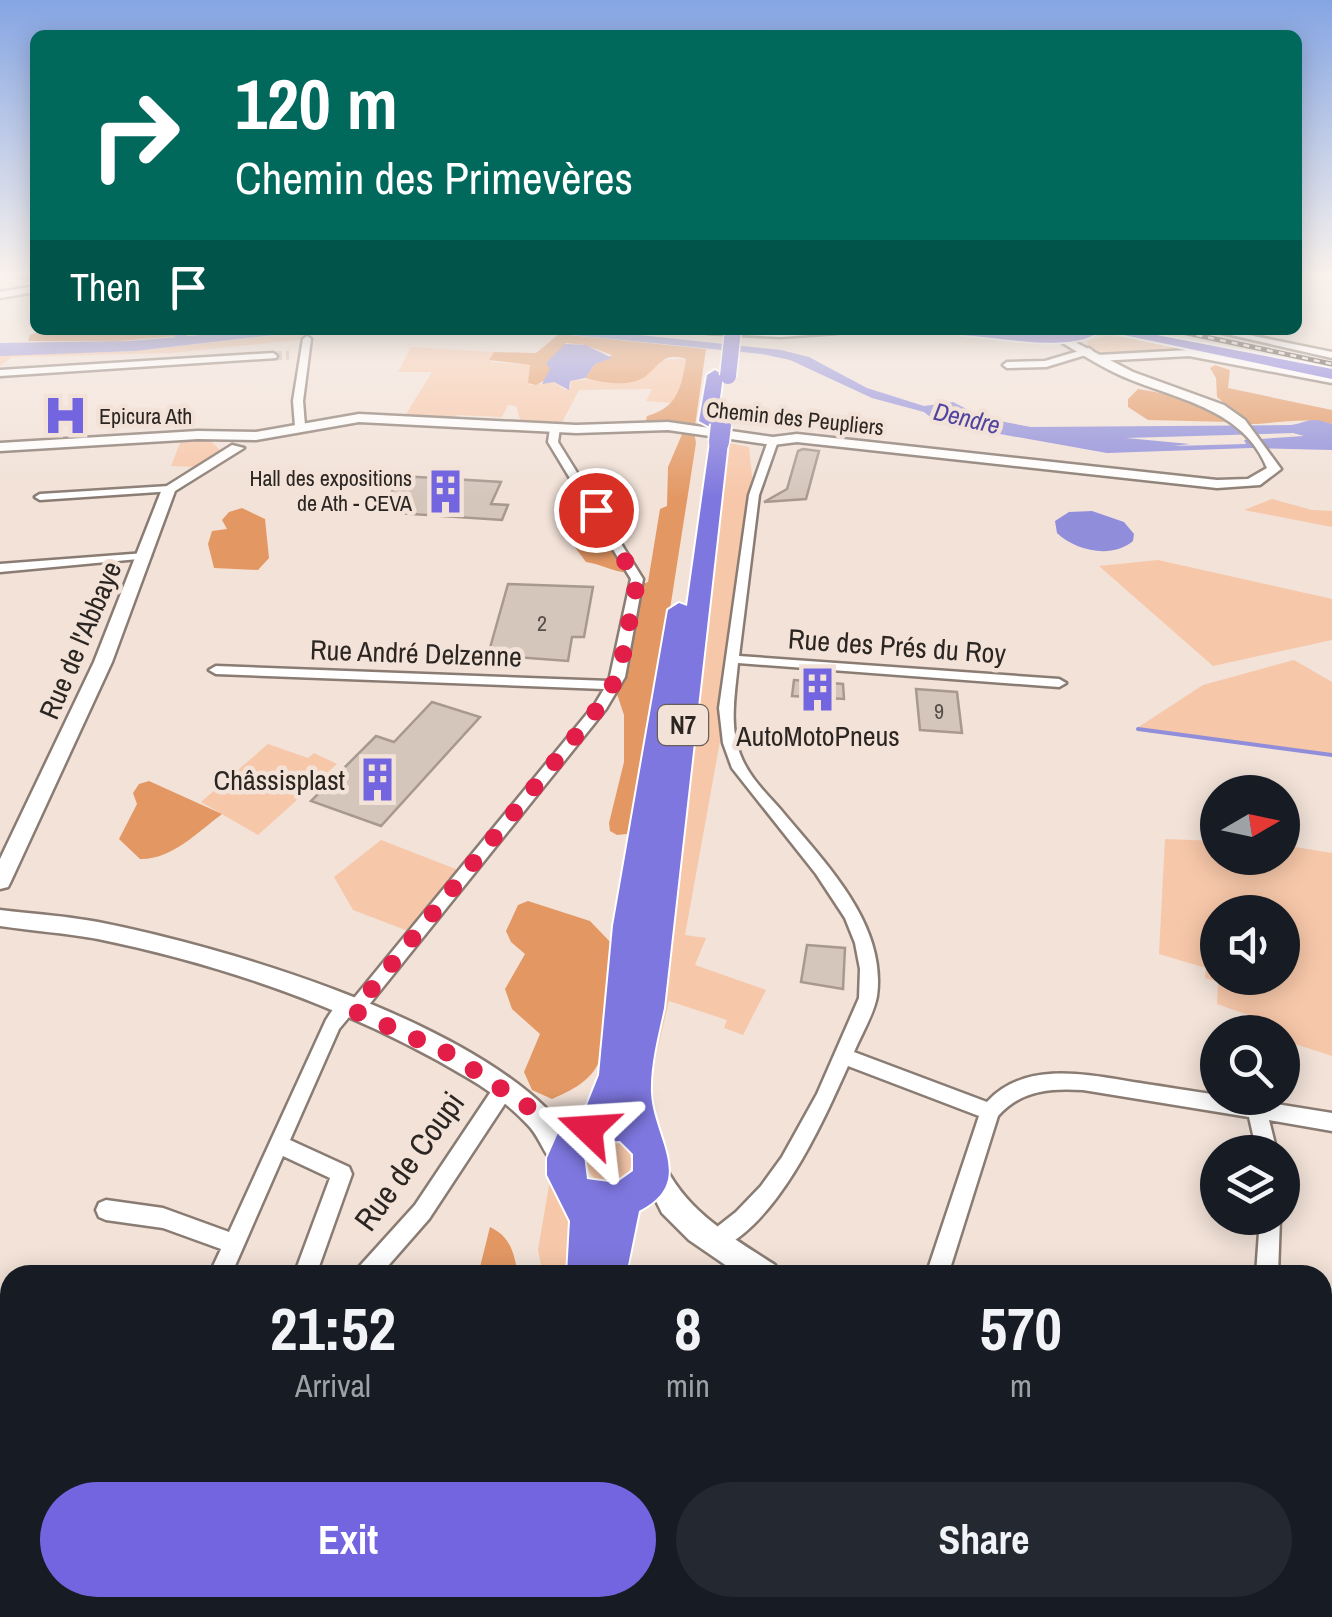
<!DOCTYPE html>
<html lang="en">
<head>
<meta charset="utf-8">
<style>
	body { margin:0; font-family:"Archivo Narrow",sans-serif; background:#242831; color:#f1f3f6; height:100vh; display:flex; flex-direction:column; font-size:38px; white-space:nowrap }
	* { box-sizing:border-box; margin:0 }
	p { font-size:32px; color:#9ea1a6 }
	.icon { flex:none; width:55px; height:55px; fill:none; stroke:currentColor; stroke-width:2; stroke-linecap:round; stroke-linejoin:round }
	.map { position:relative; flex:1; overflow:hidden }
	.details { position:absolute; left:0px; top:1265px; width:1332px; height:352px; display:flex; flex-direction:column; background:#171b24; border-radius:30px 30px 0 0; box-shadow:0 5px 25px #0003 }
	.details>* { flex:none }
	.hud { position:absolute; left:30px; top:30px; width:1272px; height:305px; border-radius:15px; box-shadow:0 5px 25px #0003; background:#00695c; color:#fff; overflow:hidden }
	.needle { width:65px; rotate:81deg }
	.controls { position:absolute; left:1200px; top:775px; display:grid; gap:20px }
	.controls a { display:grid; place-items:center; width:100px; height:100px; border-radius:50%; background:#171b24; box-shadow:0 5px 25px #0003; font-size:50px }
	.pin { position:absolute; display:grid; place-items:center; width:85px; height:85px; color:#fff; margin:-42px; border:5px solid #fff; border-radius:50%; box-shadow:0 2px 10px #0007 }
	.me { position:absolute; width:110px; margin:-55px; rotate:290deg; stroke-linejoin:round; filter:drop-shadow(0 0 8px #0008) }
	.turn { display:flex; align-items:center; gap:35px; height:210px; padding:0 40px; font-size:45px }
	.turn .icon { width:130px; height:130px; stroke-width:2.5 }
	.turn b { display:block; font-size:70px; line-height:85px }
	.then { display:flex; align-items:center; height:95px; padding:0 40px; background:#0003; gap:20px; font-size:38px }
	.eta { display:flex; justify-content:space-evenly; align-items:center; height:170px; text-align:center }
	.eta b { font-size:60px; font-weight:700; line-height:70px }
	.button { display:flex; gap:20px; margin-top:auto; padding:20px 40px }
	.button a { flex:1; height:115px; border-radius:60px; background:#7365e0; color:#fff; font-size:40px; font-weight:700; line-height:115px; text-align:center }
	.button a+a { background:#242831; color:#f1f3f6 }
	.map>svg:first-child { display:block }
</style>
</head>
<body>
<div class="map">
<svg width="1332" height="1617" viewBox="0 0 1332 1617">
	<rect width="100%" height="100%" fill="#f2e2d8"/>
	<path fill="#f7c7a9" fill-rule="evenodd" d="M307 332V339L170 353 12 357 0 366V356L4 355 135 351Z
		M1108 336 1136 339 1332 377 1197 352 1104 354 1087 345 1088 341Z
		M411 347 494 352 489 360 492 362 531 365 529 385 554 382 565 390 571 387 570 381C612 374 625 399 659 360L686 359 680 393 673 403 646 401 652 389 579 390 559 428 522 426 516 406 508 405 502 417 456 415 450 422 403 419 432 372H398Z
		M208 438 222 452 199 467 171 466 181 440Z
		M729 443 749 447 754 495 726 708 685 935 706 938 695 965 766 990 743 1035 724 1028 727 1020 669 1001 648 1090 683 850Z
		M1272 499 1312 510 1332 511V527L1244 510Z
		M1158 560 1332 599V640L1213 666 1099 566Z
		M1294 660 1332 682V754L1137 728 1203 685Z
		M268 744 308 758 314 753 337 764 258 835 201 802Z
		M1165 839 1217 841 1218 858H1282L1283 845 1332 853V1056L1283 1040 1282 1032 1255 1031 1257 1018 1217 1004 1218 982 1205 978 1206 968 1159 954ZM1218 912H1282V978H1218Z
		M381 840 466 873 416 934 353 910 334 877Z
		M587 1162a22 22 0 1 1 44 0a22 22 0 1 1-44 0Z
		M554 1156 577 1211V1275H543L538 1250Z"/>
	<path fill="#e39864" d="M46 330H190V335L118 341H28L30 335Z
		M559 334 706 349 695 426 645 423 647 416C678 407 681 388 686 359 658 349 658 374 636 381 620 386 600 382 585 378L595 364 612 355 585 345 566 343 547 379 536 385 528 383 530 365 489 360 494 352 536 353Z
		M1215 365 1230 370 1228 388 1332 410V424C1308 416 1275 424 1249 424L1217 397 1216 378 1210 368Z
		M1138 389C1169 394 1206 402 1231 422L1148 420 1128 407V399Z
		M683 432H694L696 443 635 833 617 835 610 831 609 823 624 762V715L614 685 637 586 648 582 660 509 667 506 668 467Z
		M242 508 265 519 269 558 258 570 214 568 208 544 212 531 227 529 222 520 229 512Z
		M585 540 617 544 631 572C617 574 601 564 586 562L574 546Z
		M149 781 222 814C198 832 171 860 140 859L119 839 137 804 133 793 139 784Z
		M528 901 590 921 615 947C612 960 608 974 606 987 598 1044 620 1071 552 1099L532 1090 524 1072 540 1034 512 1009 505 989 525 954 511 942 506 931 518 905Z
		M490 1227C511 1237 514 1253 518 1275H478Z
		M365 1608H473L471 1617H362Z"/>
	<path fill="#908edb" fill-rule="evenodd" d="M261 330H317L135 351 0 356V343L130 341Z
		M523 330H592L781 350 809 357 867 388 924 406 953 402 984 418 1031 427 1291 425C1310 422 1308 416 1332 424V450L1251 448 1107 453 938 423 924 412 872 398 790 360 762 354ZM1293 433 1304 436 1244 440 1246 444 1174 446 1190 444 1126 438Z
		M565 344 586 345 612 358 595 364 585 378 570 381 569 390 554 382 542 384 550 369 546 363Z
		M1092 511 1124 522 1134 534 1133 541C1112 559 1076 551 1057 533L1055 521 1069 512Z"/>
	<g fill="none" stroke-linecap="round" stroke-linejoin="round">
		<path stroke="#908edb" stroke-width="4" d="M1138 729 1332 755"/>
		<path stroke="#908edb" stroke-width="6" d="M1322 1427 1332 1431"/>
		<path fill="#908edb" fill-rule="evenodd" d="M174 330H188L185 344H175Z"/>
	</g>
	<path fill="#d5c6bc" stroke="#a89990" stroke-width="2.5" d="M803 449 819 451 806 499 764 502 787 489 798 451Z
		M401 476 501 482 491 504 508 505 502 520 380 512Z
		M508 584 593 587 584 637H572L568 661 488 655Z
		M794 680 843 684 844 699 792 696Z
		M916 689 957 692 962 733 920 730Z
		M432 702 480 717 381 826 311 801 376 736 394 742Z
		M807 945 845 948 843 989 801 982Z"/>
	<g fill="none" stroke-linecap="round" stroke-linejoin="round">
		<path stroke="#cabcb4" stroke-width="9" stroke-dasharray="9 4" stroke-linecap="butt" d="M273 356 289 355"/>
		<defs>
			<path id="street" d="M703 330H841L837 333 780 337 707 333Z
				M1209 330H1225L1332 352V358Z
				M307 336 311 339 303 401 305 426 300 429 295 426 293 401 303 339Z
				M1089 348 1093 351 1092 353 1046 367 1007 368 1003 365 1007 362 1045 361Z
				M1189 350 1332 377V383L1189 356 1098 361 1094 358 1098 355Z
				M273 353 277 356 276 358 0 376V370Z
				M555 425 560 428 558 442 643 579 625 677 606 709 360 1016 354 1018 349 1017 339 1029 290 1140 349 1167 352 1174 316 1275H294L330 1178 283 1156 231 1275H209L221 1249 163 1228 106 1220 99 1217 96 1210 99 1203 106 1200 163 1208 229 1232 326 1020C332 1011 338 998 350 1003L595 704 604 689 216 674 209 670 216 666 609 681 631 579 548 442 550 428Z
				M773 438 778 441 759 495 739 656 1059 679 1066 683 1059 687 738 663C735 694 729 725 740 754 748 776 766 793 781 810 823 861 887 923 877 996 874 1014 861 1035 854 1052L987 1102C1024 1061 1085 1074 1133 1082 1161 1086 1189 1091 1218 1095V1098L1257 1101 1332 1113V1131L1269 1120 1277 1152H1257L1249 1117 1083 1090C1050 1088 1021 1090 998 1116L948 1275H926L979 1116 848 1066C822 1124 777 1226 715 1251L708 1248 705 1241 708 1234 736 1212 761 1186 782 1157 817 1094 859 998 860 969 855 943 845 918 816 874 732 768 723 743 719 708 749 495 768 441Z
				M169 486 174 489 173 491 40 500 35 497 40 494Z
				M145 553 151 556 149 558 0 572V564Z
				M505 1079 512 1081 514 1087 512 1093 429 1219 380 1275H355L358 1268 415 1205 498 1081Z
				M1260 1218H1280L1278 1275H1256Z
				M1322 1449 1332 1453V1477L1322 1473Z
				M10 1557V1598L0 1604V1563Z
				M232 1608H258L255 1617H229Z
				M625 1608H651L649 1617H623Z
				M1139 1608H1165V1617H1139Z
				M1191 1608H1217L1218 1617H1192Z"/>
			<path id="secondary" d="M35 286V292L0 298V292Z
				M1065 337 1133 372 1224 405 1245 420 1281 469 1260 485 1217 488 797 442 773 445 668 430 576 433 359 422 256 440 198 439 0 451V443L198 431 256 432 359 414 576 425 668 422 773 437 797 434 1217 480 1248 479 1267 468C1244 410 1180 400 1129 379 1106 370 1083 355 1061 342V338Z
				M232 445 244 448 175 491 112 662 11 881 8 887 0 889V859L94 662 162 489Z
				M0 910C33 914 66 916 98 922 229 948 450 1015 546 1108 559 1120 571 1142 578 1159L574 1168 565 1171C546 1164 542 1139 528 1125 511 1107 489 1090 468 1078 356 1011 226 965 98 939 66 933 33 931 0 926Z
				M653 1157 662 1160C685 1211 730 1236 775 1265L779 1275H740L689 1240 662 1213 640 1169 644 1160Z
				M1244 1608H1284L1288 1617H1247Z"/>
			<path id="primary" d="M0 272 35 276V282L0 277Z"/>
			<path id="highway" d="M955 330H1042L1063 335 1083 330H1131L1332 369V379L1100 330C1078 354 997 337 963 335Z
				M715 370 723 375 717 421 708 426 699 421 707 375Z
				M719 437 728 442 664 1008C658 1036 650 1065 651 1093 653 1138 697 1182 639 1211L626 1275H567L570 1221 547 1175V1158L558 1133 583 1115 599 1075 613 926 668 610 679 603 687 606 710 442ZM620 1141 633 1154V1171L616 1183 587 1179 584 1155 600 1142Z
				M513 1608H589L588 1617H512Z"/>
		</defs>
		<use href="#street" stroke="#8a7c73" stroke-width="5"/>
		<use href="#secondary" stroke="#8a7c73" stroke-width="5"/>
		<use href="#primary" stroke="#fff" stroke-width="6"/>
		<use href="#highway" stroke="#fff" stroke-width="4"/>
		<use href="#street" fill="#fff" fill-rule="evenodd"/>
		<use href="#secondary" fill="#fff" fill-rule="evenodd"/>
		<use href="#primary" fill="#b2adec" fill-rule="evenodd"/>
		<use href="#highway" fill="#7e77df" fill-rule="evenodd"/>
		<defs>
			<path id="rail" d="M1173 330 1332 364"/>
		</defs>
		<use href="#rail" stroke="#443d38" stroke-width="5"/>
		<use href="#rail" stroke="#f2e2d8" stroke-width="2.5" stroke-dasharray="6" stroke-linecap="butt"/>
		<defs>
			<path id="highway-bridge-far1" d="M728 376 733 330
				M721 428 722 422"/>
			<path id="highway-bridge" d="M719 442 721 425"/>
		</defs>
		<use href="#highway-bridge-far1" stroke="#fff" stroke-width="19" stroke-linecap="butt"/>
		<use href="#highway-bridge" stroke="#fff" stroke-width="24" stroke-linecap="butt"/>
		<use href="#highway-bridge-far1" stroke="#7e77df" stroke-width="16"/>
		<use href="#highway-bridge" stroke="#7e77df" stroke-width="20"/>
	</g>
	<linearGradient id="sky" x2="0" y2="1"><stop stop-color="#85a5e3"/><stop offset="0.55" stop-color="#f9f2ed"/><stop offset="1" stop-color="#f9f2ed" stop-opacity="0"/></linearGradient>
	<rect width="1332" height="498" fill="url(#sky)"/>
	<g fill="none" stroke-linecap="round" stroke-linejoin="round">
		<path stroke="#e11d48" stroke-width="18" stroke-dasharray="0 32.4" d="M588 1129 530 1108 450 1054 354 1011 608 696 621 665 637 582 596 510"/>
	</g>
	<defs>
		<symbol id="hospital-bare" viewBox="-9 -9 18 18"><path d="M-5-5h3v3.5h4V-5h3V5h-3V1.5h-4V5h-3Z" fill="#7365e0" stroke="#f2e2d8" stroke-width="2.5" paint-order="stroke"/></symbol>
		<symbol id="building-bare" viewBox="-9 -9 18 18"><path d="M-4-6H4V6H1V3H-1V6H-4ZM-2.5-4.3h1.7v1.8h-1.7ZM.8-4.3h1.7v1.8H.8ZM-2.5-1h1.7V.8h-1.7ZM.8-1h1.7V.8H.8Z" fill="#7365e0" stroke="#f2e2d8" stroke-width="2.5" paint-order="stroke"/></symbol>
	</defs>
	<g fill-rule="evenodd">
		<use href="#hospital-bare" x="34" y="384" width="63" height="63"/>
		<use href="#building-bare" x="414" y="460" width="63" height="63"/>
		<use href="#building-bare" x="786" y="658" width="63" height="63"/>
		<use href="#building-bare" x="346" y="748" width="63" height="63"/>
	</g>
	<g text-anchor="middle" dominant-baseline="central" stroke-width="9" stroke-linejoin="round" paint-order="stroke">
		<g font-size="22" fill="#2c2622" stroke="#f2e2d8" text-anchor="start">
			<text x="99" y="416">Epicura Ath</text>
			<text x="412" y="478" text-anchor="end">Hall des expositions<tspan x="412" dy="25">de Ath - CEVA</tspan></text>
		</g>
		<g font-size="22" fill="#2c2622" stroke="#f2e2d8">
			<text transform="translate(795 418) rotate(6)">Chemin des Peupliers</text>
		</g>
		<g font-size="22" fill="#564e48">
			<text x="542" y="623">2</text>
			<text x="939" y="711">9</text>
		</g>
		<g font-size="25" font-style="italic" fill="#4f44a0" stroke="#f2e2d8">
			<text transform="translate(967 418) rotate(13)">Dendre</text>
		</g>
		<rect fill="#f2e2d8" stroke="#675e59" stroke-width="2.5" x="658" y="705" width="50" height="40" rx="8"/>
		<g font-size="25" font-weight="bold" fill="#2c2622">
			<text x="683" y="725">N7</text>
		</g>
		<g font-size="28" fill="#2c2622" stroke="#f2e2d8">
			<text transform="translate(80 640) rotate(-67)">Rue de l'Abbaye</text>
			<text transform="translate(897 646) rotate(4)">Rue des Prés du Roy</text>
			<text transform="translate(416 653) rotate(2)">Rue André Delzenne</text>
		</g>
		<g font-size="28" fill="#2c2622" stroke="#f2e2d8">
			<text x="818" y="736">AutoMotoPneus</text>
			<text x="345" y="780" text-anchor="end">Châssisplast</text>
		</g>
		<g font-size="32" fill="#2c2622" stroke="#f2e2d8">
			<text transform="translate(409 1161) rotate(-54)">Rue de Coupi</text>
		</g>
	</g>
</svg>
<div class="controls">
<a><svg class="needle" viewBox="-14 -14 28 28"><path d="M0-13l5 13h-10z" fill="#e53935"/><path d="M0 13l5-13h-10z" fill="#9ea1a6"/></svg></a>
<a><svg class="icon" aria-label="sound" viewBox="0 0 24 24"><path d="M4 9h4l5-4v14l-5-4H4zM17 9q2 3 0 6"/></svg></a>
<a><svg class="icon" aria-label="search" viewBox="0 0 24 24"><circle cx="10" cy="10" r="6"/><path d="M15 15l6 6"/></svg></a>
<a><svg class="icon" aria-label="layers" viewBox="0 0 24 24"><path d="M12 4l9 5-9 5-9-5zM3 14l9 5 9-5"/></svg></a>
</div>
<div class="pin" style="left:596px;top:510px;background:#d93025"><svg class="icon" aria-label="arrive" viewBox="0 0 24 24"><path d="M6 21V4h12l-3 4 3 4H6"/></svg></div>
<svg class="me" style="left:588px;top:1129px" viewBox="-20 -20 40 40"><path d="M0-17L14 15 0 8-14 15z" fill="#e11d48" stroke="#fff" stroke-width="4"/></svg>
<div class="hud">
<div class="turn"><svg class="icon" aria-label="right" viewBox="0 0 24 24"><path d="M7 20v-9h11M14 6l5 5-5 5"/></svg><div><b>120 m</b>Chemin des Primevères</div></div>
<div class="then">Then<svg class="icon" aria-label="arrive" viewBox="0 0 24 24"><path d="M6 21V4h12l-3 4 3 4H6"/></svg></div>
</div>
<section class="details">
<div class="eta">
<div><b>21:52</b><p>Arrival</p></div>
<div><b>8</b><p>min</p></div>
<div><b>570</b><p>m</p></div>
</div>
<div class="button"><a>Exit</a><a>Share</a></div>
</section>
</div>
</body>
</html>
